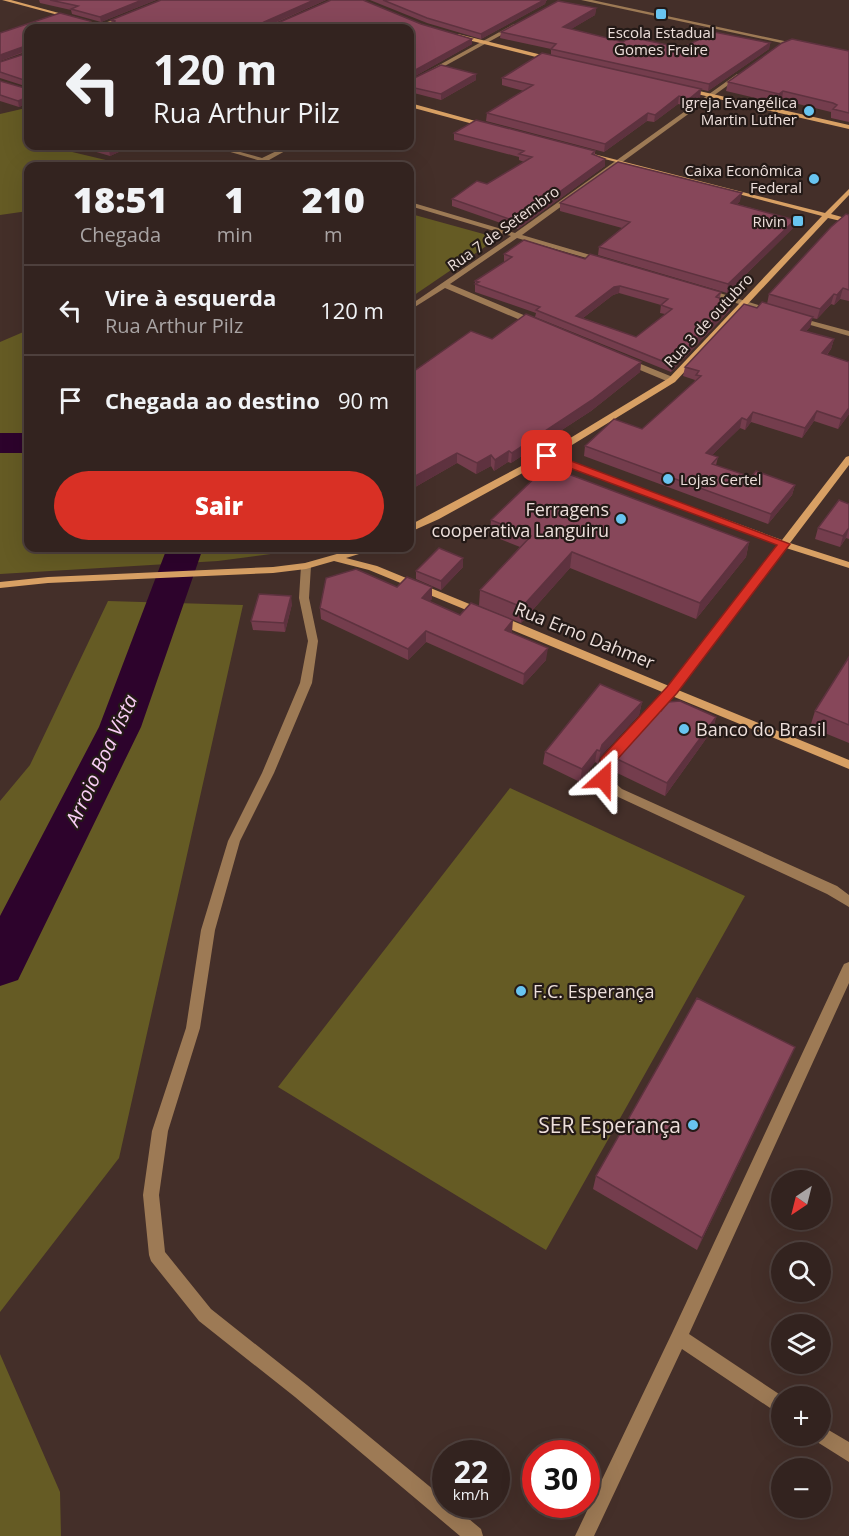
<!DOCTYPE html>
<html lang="pt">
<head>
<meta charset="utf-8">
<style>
	body { margin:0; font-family:"Open Sans",sans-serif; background:#3e2f2c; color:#f1f3f6; height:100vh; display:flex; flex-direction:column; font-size:22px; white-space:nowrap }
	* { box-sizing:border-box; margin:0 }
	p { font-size:20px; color:#a9a4a4 }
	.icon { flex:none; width:33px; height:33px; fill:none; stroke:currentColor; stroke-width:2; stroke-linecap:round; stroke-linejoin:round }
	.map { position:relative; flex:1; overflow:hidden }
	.sheet { position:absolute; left:24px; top:162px; width:390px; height:390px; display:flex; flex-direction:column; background:#33231f; border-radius:12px; box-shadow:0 6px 24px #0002,0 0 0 2px #4e403d }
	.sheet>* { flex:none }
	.guide { position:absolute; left:24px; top:24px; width:390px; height:126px; border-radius:12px; box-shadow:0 6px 24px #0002,0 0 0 2px #4e403d; background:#33231f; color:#f1f3f6; overflow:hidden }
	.needle { width:39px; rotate:215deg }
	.fabs { position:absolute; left:771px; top:1170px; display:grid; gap:12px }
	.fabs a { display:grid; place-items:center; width:60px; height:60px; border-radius:50%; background:#33231f; box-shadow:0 6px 24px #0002,0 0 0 2px #4e403d; font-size:30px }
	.speed { position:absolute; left:432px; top:1440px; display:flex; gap:12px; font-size:30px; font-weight:700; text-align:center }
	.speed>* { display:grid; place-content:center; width:78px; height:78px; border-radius:50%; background:#33231f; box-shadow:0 6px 24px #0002,0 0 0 2px #4e403d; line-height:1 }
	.speed small { font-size:15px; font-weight:400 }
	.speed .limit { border:9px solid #d22; background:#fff; color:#111 }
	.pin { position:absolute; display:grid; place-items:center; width:51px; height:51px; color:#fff; margin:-26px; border-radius:12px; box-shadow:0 3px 9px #0006 }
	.me { position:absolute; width:66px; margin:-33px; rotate:24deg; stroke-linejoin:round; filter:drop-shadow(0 0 4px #0008) }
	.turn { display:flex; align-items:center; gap:21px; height:126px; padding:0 30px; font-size:27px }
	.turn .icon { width:78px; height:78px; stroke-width:2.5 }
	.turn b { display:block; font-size:42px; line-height:51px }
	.eta { display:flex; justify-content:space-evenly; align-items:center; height:102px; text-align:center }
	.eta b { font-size:36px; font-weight:800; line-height:42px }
	.action { display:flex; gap:12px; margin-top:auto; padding:12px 30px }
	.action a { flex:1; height:69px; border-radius:36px; background:#d93025; color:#fff; font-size:24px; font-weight:800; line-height:69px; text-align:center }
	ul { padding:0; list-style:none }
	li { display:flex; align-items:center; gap:18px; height:90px; padding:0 30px; border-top:2px solid #4e403d }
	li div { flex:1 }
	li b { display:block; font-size:22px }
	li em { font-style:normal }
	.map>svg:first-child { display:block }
</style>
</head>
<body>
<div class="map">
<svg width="849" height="1536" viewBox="0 0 849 1536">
	<rect width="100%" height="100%" fill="#442f29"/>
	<path fill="#655b24" d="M26 108 28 109V136L22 139 28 141V146H47L131 166H28V211L0 215V114Z
		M410 214H411L498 238 410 298Z
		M28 330V548H316L218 561 0 574V342Z
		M108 601 243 605 119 1158 0 1312V801L30 765Z
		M510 788 745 896 546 1250 278 1087Z
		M0 1354 60 1492 61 1536H0Z"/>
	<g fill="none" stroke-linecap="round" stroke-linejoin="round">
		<path fill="#2d032c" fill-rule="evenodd" d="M0 433H28V453H0Z
			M167 548H203L141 727 18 980 0 986V916L99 727Z"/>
		<path fill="#9d7a55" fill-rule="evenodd" d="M581 0H592L803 45 800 47Z
			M125 15 130 16 99 28H92Z
			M514 24 516 27 410 85V81Z
			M737 74 742 75 522 235 604 259V263L517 238 450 284 538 321V325H532L445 288 410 310V305L511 236 410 206V202L515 233Z
			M210 146H218L262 158 287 146H294L269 160 286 165 287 166H278Z
			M704 290H710L778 311 771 313 704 294Z
			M793 316 849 331V336L793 320Z
			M626 358 675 378 676 380 669 382 623 363V359Z
			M306 563 311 566 309 598 318 641 312 683 274 773 240 841 215 930 200 1028 168 1131 159 1195 165 1252 211 1309 307 1385 446 1500V1504H451L481 1529 483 1536H460L295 1397 199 1321 151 1261 149 1255 143 1195 152 1131 186 1028 201 930 228 841 262 773 300 683 308 641 299 598 301 566Z
			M672 686 676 687 678 690 676 693 612 763 609 778 622 789 837 886 849 895V907L827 894 614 795 597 779 602 759 668 687Z
			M849 962V983L689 1334 782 1396V1416L682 1349 594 1536H575L673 1331 842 968 844 964Z
			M820 1425 849 1442V1462L814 1440 812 1436H820Z"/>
		<path fill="#d8a064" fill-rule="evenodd" d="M2 0H11L114 28H107Z
			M458 34 554 58 555 59 552 61 456 37Z
			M686 88 849 125V129L684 91Z
			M410 103 490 125 491 126 488 128 410 107Z
			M578 150 825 213 849 189V195L831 214 849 219V223L828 218 675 382 554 456 782 540 846 457 849 456V465L790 543 849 562V568L786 548 678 690 849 760V769L495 623 494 620 495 617H503L669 686 778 545 548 459 439 519 410 532V525L544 454 669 378 822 216 578 152Z
			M358 548H373L372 550 346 558 377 566 484 610 485 612 480 616 476 614 369 570 334 561 306 569 273 573 48 583 0 588V582L48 577 273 567 305 563Z"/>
	</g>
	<path fill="#743d4d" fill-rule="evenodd" d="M39 0H156L101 22 72 14 71 10 40 3Z
		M161 0H326L271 25H273L331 0H363L421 24 472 39V44L410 79V28H28V103L19 107 0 101V81L28 89V87L0 78V62L28 53V51L0 61V33L60 13 90 21 91 25H112L111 20Z
		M370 0H547L546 1 545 4 481 39 427 23Z
		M596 8 595 15 571 29 623 42 682 48 770 43 769 49 708 91 551 55V49L500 38 501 32Z
		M849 51V122L831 118V112L782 100 777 103 726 91 728 82Z
		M476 74V80L441 100 410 92V80Z
		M502 78 701 89 700 97 687 106 678 104 654 122 647 121 604 152 486 121 487 113 524 91 502 85Z
		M454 133 595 151V155L605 166 518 229 452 206V199L487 184 524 162 519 160V157L454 140Z
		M76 146H132L110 156Z
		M740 201 737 204 795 220 793 228 727 293 598 255 599 247 622 228 560 211V203Z
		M849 215V301L840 299 834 305 831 304 817 319 812 318 810 327 806 331 834 339 831 349 827 355 849 362V414L838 429 814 421 802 438 751 422 745 430 740 428 712 455 718 457 716 465 751 477 795 485 792 495 768 524 584 456 585 446 642 429 694 382 695 380 683 376 685 367 757 308 767 304 769 294Z
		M504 254 585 259 721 292 720 298 730 310 671 372 535 317 536 313 475 292V281L505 262 504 261ZM619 293 661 305 660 313 665 314 636 337 583 318 613 295Z
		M492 339 641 362 640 372 591 411 511 463 508 462 494 471 491 466 476 474 457 463 410 490Z
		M849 504V539L846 538 840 547 815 539 818 528Z
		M491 520 749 542 746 557 696 619 570 568 521 623 479 606 480 590 520 547 490 535Z
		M463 567 441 590 416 579V571Z
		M397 587H432V599L429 601 460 615 512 632V633L546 660 523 685 426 642 408 660 321 619 320 608Z
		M292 604 285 632 253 630 251 621Z
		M849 657V743L810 727 815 711Z
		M642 702 639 715 600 757 598 764 595 762 580 782 543 764 545 752Z
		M661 711 716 717 713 729 665 796 613 771 615 758Z
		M795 1047 697 1250 593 1189 596 1176Z"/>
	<path fill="#5e323f" d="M142 0H156L101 22 100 17Z
		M314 0H326L265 27 264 22Z
		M540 0H547L546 1 545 4 481 39V34Z
		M596 8 595 15 563 34V27Z
		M472 39V44L410 79V73Z
		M770 43 769 49 708 91 709 84Z
		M28 45V50L0 61V55Z
		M476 74V80L441 100V94Z
		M701 89 700 97 687 106 689 99Z
		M783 91 782 100 777 103 779 94Z
		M679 96 678 104 654 122 655 115Z
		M28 97V103L19 107 18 101Z
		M648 113 647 121 604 152 605 144Z
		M118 146H132L110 156 109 150Z
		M605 159V166L518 229V222Z
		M742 193 740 201 729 211 731 203Z
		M795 220 793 228 727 293 728 284Z
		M620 286 619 293 613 295 575 324 576 316 614 287Z
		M843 288 840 299 834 305 837 295Z
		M834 294 831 304 817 319 820 309Z
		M732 302 730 310 671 372 672 365Z
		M813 317 810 327 798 339 801 330Z
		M834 339 831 349 820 363 822 353Z
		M641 362 640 372 591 411 511 463 512 453Z
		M849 408V414L838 429 841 419Z
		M817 411 814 421 802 438 805 428Z
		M753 412 751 422 745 430 747 420Z
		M742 418 740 428 704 463 706 453Z
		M509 451 508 462 494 471 495 460Z
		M457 453V463L410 490V479Z
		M491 455V466L476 474 477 463Z
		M795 485 792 495 768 524 771 514Z
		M849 528 846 538 840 547 843 536Z
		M749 542 746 557 696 619 700 603Z
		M572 552 570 568 521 623 522 607Z
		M463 558V567L441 590V581Z
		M432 587V599L422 609V598Z
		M291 596 292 604 285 632 284 623Z
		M513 620 512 632 504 641 505 630Z
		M426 631V642L408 660V649Z
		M548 648 546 660 523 685 524 674Z
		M642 702 639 715 600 757 598 764 602 745Z
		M716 717 713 729 665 796 667 783Z
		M597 750 595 762 580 782 582 769Z
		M795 1047 788 1062 697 1250 702 1238Z"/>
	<path fill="#87475a" stroke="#5e323f" stroke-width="1.5" fill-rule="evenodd" d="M50 0H142L100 17 71 9 78 6Z
		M161 0H314L264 22 267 25H273L331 0H363L421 24 472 39 410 73V28H28V97L18 101 0 95V81L28 89 27 81 0 72V62L28 53V45L0 55V33L60 13 90 21 91 25H113L115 21 111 20Z
		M383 0H544L481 34 427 18Z
		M558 1 596 8 563 27 623 42 630 37 682 48 714 32 770 43 709 84 551 49 556 44 501 32Z
		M792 39 849 51V113L833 109 837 105 833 103 783 91 779 94 728 82 782 43Z
		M542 53 701 89 689 99 679 96 655 115 648 113 605 144 487 113 533 85 502 78Z
		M441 65 476 74 441 94 410 87V80Z
		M476 120 595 151 592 154 605 159 518 222 452 199 477 181 487 184 532 157 519 154 524 151 454 133Z
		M94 146H118L109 150Z
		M618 162 742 193 731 203 795 220 728 284 599 247 630 222 560 203Z
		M846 214 849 215V290L843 288 837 295 834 294 820 309 769 294 831 227Z
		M524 240 585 259 590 254 721 292 716 297 732 302 672 365 536 310 540 307 475 284 479 282 475 281 512 257 504 254ZM620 286 668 299 661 305 672 309 636 337 576 316 614 287Z
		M762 302 813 317 801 330 834 339 822 353 849 362V408L841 419 817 411 805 428 753 412 747 420 742 418 706 453 718 457 712 464 751 477 756 471 795 485 771 514 585 446 614 419 642 429 701 376 696 375 699 371 685 367 744 304 757 308Z
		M526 314 641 362 592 400 512 453 509 451 495 460 491 455 477 463 457 453 410 479V374L471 331 492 339Z
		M547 466 749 542 700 603 572 552 522 607 480 590 531 536 491 520Z
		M839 500 849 504V528L843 536 818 528Z
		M439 548 463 558 441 581 416 571Z
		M356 569 397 587 407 577 432 587 422 598 460 615 471 603 513 620 505 630 548 648 524 674 426 631 408 649 320 608 326 578Z
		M259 594 291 596 284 623 251 621Z
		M849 657V725L815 711Z
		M600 684 642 702 602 745 600 751 597 750 582 769 545 752Z
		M680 701 716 717 667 783 615 758 616 752 656 708 661 711 668 702Z
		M697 998 795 1047 702 1238 596 1176Z"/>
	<path fill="#d93025" stroke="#8d1f18" stroke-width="1.5" d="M543 453H550L790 544 677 693 613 764 610 779 603 784 596 779 601 758 667 687 777 545 543 458Z"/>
	<g fill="#68c4f0" stroke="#241a17" stroke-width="2">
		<rect x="655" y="8" width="12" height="12" rx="3"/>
		<circle cx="809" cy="111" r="6"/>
		<circle cx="814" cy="179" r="6"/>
		<rect x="792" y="215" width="12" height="12" rx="3"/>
		<circle cx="668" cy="479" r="6"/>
		<circle cx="621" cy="519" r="6"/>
		<circle cx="684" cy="729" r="6"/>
		<circle cx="521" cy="991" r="6"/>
		<circle cx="693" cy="1125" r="6"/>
	</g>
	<g text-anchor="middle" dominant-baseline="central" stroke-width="4.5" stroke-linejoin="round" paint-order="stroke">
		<g font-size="15" fill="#eddfdb" stroke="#241a17" text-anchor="end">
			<text x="661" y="32" text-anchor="middle">Escola Estadual<tspan x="661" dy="17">Gomes Freire</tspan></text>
			<text x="797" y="102">Igreja Evangélica<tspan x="797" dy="17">Martin Luther</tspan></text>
			<text x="802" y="170">Caixa Econômica<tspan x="802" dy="17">Federal</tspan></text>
			<text x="786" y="221">Rivin</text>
			<text x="680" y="479" text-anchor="start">Lojas Certel</text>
		</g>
		<g font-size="15" fill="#eddfdb" stroke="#241a17">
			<text transform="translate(503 228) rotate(-36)">Rua 7 de Setembro</text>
			<text transform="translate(708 320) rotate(-47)">Rua 3 de outubro</text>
		</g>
		<g font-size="18" fill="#eddfdb" stroke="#241a17" text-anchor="start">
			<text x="609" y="509" text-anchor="end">Ferragens<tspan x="609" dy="21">cooperativa Languiru</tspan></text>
			<text x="696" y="729">Banco do Brasil</text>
			<text x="533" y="991">F.C. Esperança</text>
		</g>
		<g font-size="18" fill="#eddfdb" stroke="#241a17">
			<text transform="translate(585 635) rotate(22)">Rua Erno Dahmer</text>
		</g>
		<g font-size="20" font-style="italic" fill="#facef6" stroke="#241a17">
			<text transform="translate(101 760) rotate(-65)">Arroio Boa Vista</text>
		</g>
		<g font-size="21" fill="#eddfdb" stroke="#241a17" text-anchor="end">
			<text x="681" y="1125">SER Esperança</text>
		</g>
	</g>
</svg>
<div class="fabs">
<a><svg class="needle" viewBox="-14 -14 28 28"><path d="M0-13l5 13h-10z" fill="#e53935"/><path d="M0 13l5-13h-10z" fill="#a9a4a4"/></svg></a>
<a><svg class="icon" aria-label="search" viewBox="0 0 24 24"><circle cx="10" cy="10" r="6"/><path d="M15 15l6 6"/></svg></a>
<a><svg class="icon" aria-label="layers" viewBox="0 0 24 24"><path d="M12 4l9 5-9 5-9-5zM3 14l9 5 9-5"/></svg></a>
<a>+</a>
<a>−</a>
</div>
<div class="speed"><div>22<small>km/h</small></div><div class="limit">30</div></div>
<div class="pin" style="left:547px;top:456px;background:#d93025"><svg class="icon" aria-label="arrive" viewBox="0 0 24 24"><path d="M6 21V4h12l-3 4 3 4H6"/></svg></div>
<svg class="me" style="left:603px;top:779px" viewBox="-20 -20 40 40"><path d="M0-17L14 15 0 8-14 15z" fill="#d93025" stroke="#fff" stroke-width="4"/></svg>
<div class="guide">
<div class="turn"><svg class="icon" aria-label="left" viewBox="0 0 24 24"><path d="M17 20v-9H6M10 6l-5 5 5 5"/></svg><div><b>120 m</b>Rua Arthur Pilz</div></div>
</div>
<section class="sheet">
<div class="eta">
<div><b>18:51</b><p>Chegada</p></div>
<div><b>1</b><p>min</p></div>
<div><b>210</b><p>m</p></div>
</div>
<ul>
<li><svg class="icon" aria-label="left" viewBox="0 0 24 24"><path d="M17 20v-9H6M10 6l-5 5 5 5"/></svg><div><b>Vire à esquerda</b><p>Rua Arthur Pilz</p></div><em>120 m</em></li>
<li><svg class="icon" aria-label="arrive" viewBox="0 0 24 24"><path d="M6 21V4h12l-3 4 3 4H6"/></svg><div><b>Chegada ao destino</b></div><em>90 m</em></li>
</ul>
<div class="action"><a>Sair</a></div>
</section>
</div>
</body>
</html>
